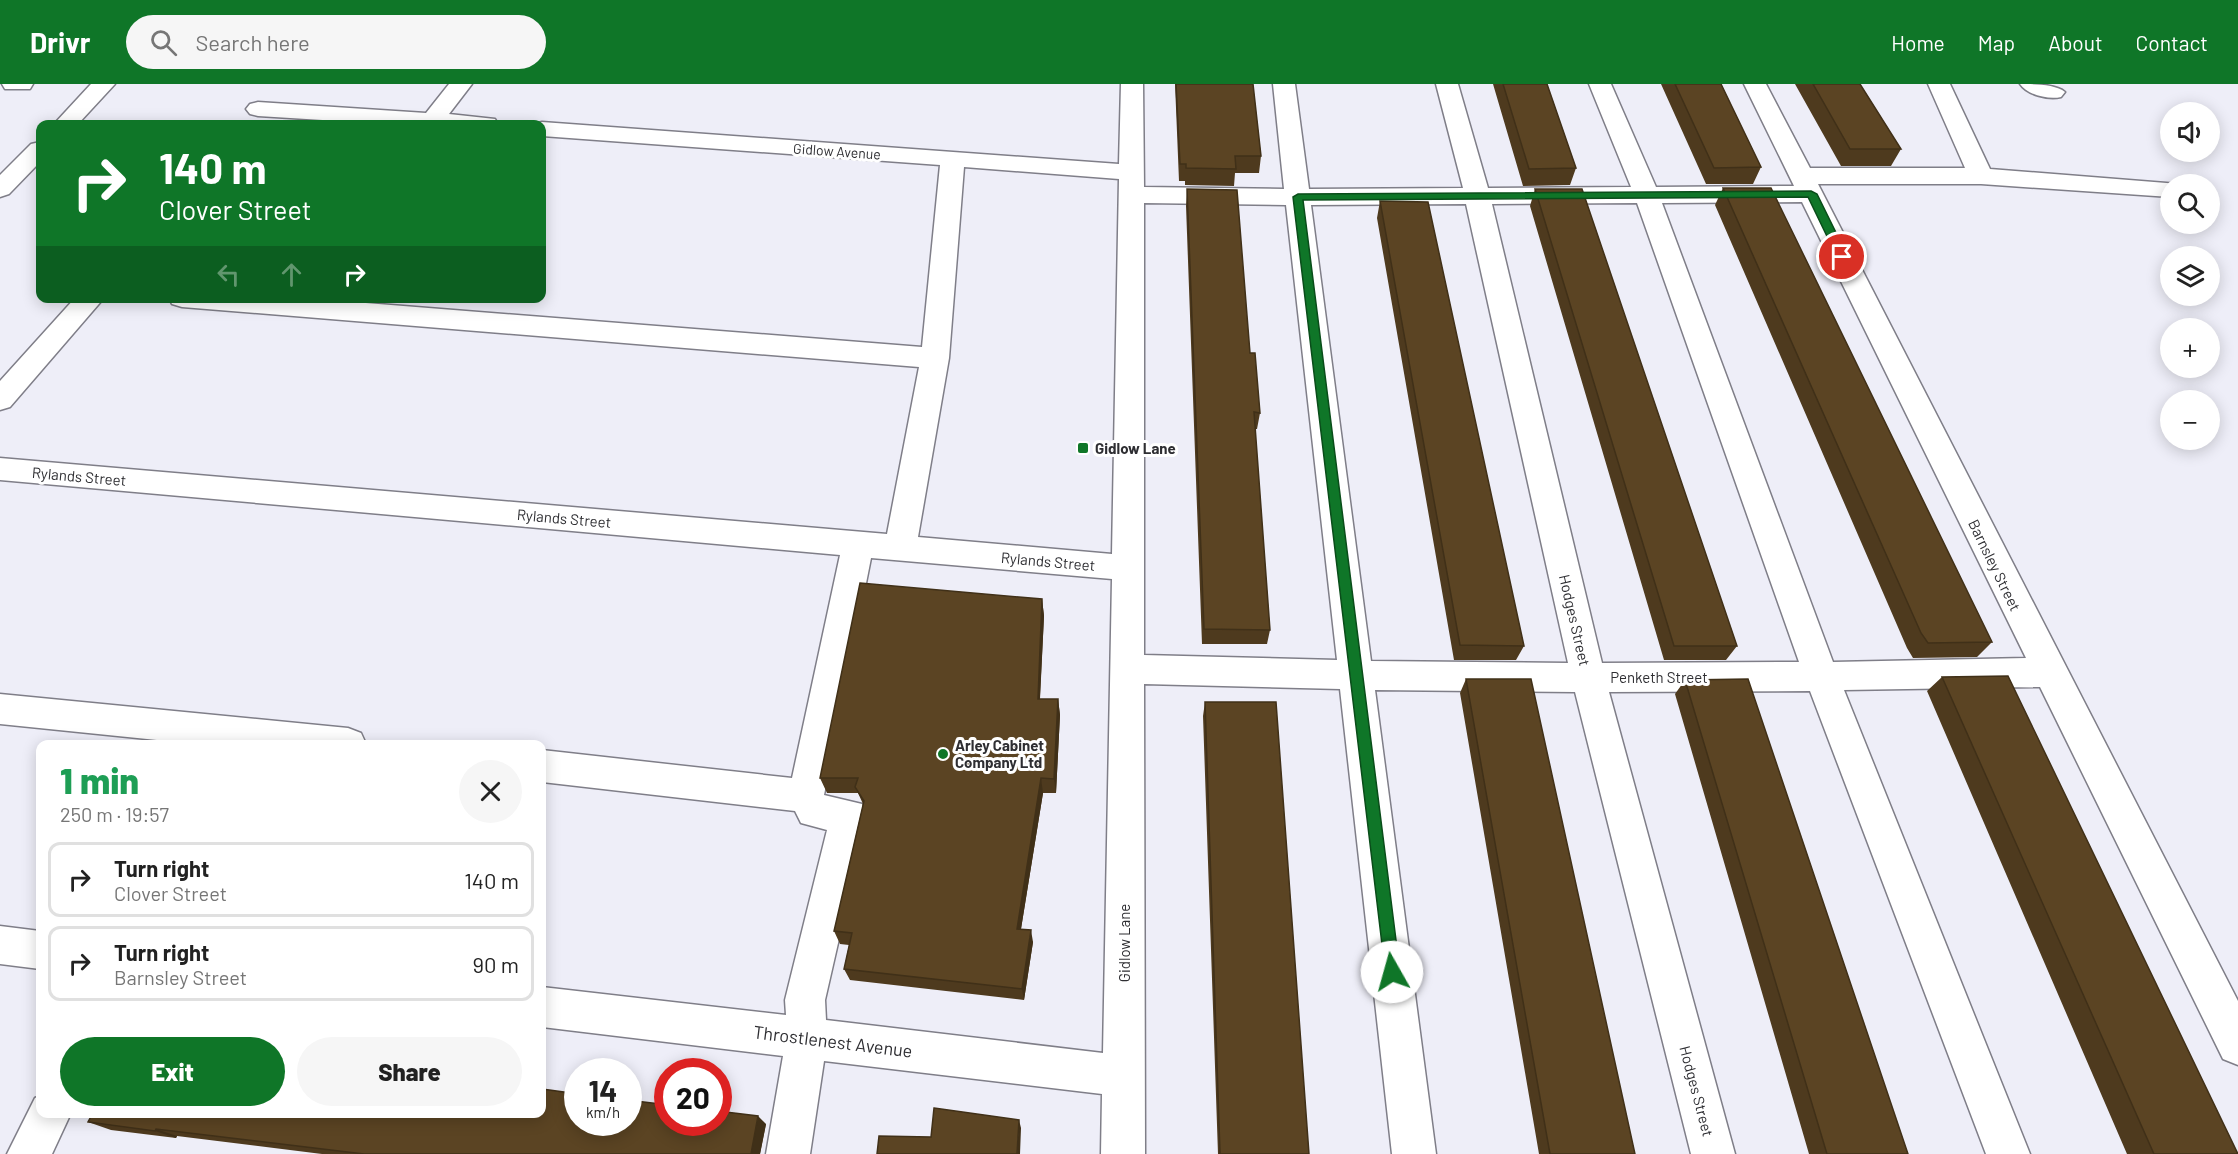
<!DOCTYPE html>
<html lang="en">
<head>
<meta charset="utf-8">
<style>
	body { margin:0; font-family:Barlow,sans-serif; background:#f6f6f6; color:#222; height:100vh; display:flex; flex-direction:column; font-size:22px; white-space:nowrap }
	* { box-sizing:border-box; margin:0 }
	p { font-size:20px; color:#767676 }
	.icon { flex:none; width:33px; height:33px; fill:none; stroke:currentColor; stroke-width:2; stroke-linecap:round; stroke-linejoin:round }
	.map { position:relative; flex:1; overflow:hidden }
	.side { position:absolute; left:36px; top:656px; width:510px; height:378px; display:flex; flex-direction:column; background:#fff; border-radius:12px; box-shadow:0 3px 15px #0003 }
	.side>* { flex:none }
	.top-card { position:absolute; left:36px; top:36px; width:510px; height:183px; border-radius:12px; box-shadow:0 3px 15px #0003; background:#0f7628; color:#fff; overflow:hidden }
	.buttons { position:absolute; left:2160px; top:18px; display:grid; gap:12px }
	.buttons a { display:grid; place-items:center; width:60px; height:60px; border-radius:50%; background:#fff; box-shadow:0 3px 15px #0003; font-size:30px }
	.speed { position:absolute; left:564px; top:974px; display:flex; gap:12px; font-size:30px; font-weight:700; text-align:center }
	.speed>* { display:grid; place-content:center; width:78px; height:78px; border-radius:50%; background:#fff; box-shadow:0 3px 15px #0003; line-height:1 }
	.speed small { font-size:15px; font-weight:400 }
	.speed .limit { border:9px solid #d22; background:#fff; color:#111 }
	.pin { position:absolute; display:grid; place-items:center; width:51px; height:51px; color:#fff; margin:-26px; border:3px solid #fff; border-radius:50%; box-shadow:0 2px 6px #0007 }
	.me { position:absolute; width:66px; margin:-33px; rotate:353deg; stroke-linejoin:round; filter:drop-shadow(0 0 4px #0008) }
	.turn { display:flex; align-items:center; gap:21px; height:126px; padding:0 24px; font-size:27px }
	.turn .icon { width:78px; height:78px; stroke-width:2.5 }
	.turn b { display:block; font-size:42px; line-height:51px }
	.lanes { display:flex; align-items:center; height:57px; padding:0 24px; background:#0003; justify-content:center; gap:30px; direction:ltr }
	.lanes .off { opacity:.35 }
	.round { display:grid; place-items:center; flex:none; width:63px; height:63px; border-radius:32px; background:#f6f6f6 }
	.overview { display:flex; align-items:center; justify-content:space-between; height:102px; padding:0 24px }
	h1 { font-size:36px; font-weight:800; line-height:45px; color:#1e9e55 }
	.cta { display:flex; gap:12px; margin-top:auto; padding:12px 24px }
	.cta a { flex:1; height:69px; border-radius:36px; background:#0f7628; color:#fff; font-size:24px; font-weight:800; line-height:69px; text-align:center }
	.cta a+a { background:#f6f6f6; color:#222 }
	ul { padding:0; list-style:none }
	li { display:flex; align-items:center; gap:18px; height:75px; margin:0 12px 9px; padding:0 12px; border:3px solid #e0e0e0; border-radius:12px }
	li div { flex:1 }
	li b { display:block; font-size:22px }
	li em { font-style:normal }
	header { display:flex; align-items:center; gap:36px; box-sizing:border-box; height:84px; padding:0 30px; background:#0f7628; color:#fff }
	header strong { font-size:28px }
	nav { display:flex; gap:33px; margin-inline-start:auto; font-size:21px }
	.search { width:420px; height:54px; background:#f6f6f6; display:flex; align-items:center; gap:15px; box-sizing:border-box; padding:0 21px; border-radius:33px; color:#767676; font-size:22px }
	.map>svg:first-child { display:block }
</style>
</head>
<body>
<header>
<strong>Drivr</strong>
<div class="search"><svg class="icon" aria-label="search" viewBox="0 0 24 24"><circle cx="10" cy="10" r="6"/><path d="M15 15l6 6"/></svg>Search here</div>
<nav><a>Home</a><a>Map</a><a>About</a><a>Contact</a></nav>
</header>
<div class="map">
<svg width="2238" height="1070" viewBox="0 0 2238 1070">
	<rect width="100%" height="100%" fill="#eeeef8"/>
	<g fill="none" stroke-linecap="round" stroke-linejoin="round">
		<defs>
			<path id="minor" d="M2 0H33L30 5H5Z
				M91 0H115L78 40H54Z
				M449 0H472L449 30 495 35 498 40H387L258 32 250 30 246 25 250 20 258 18 426 29Z
				M1121 0H1143L1144 103 1284 105 1273 0H1295L1309 105 1463 104 1436 0H1458L1488 104 1631 103 1589 0H1611L1656 103 1794 102 1744 0H1766L1810 84H1965L1928 0H1950L1990 85 2179 100H2170V113L1981 100H1818L2238 917V981L2223 975 2040 603 1844 606 2030 1070H1986L1810 607 1609 608 1735 1070H1691L1575 608 1375 606 1436 1070H1392L1340 605 1144 600 1145 1070H1101L1102 1010 824 977 810 1070H766L783 972 542 943V903L786 931 785 916 827 746 801 739 795 727 542 698V666L792 694 840 471 0 396V374L887 450 919 283 182 223 172 220 169 214H303L922 263 940 81 542 52V40H533L542 38 1119 80ZM964 83 1119 95 1112 470 918 453 949 274ZM1802 118 2026 574 1833 578 1662 119ZM1144 119 1286 121 1337 576 1144 571ZM1637 119 1799 578 1602 579 1492 120ZM1466 120 1568 579 1371 577 1311 121ZM871 474 1112 495 1103 969 826 936 825 916 867 732 862 720 824 711Z
				M2020 0C2033 0 2056 0 2065 8L2061 13C2049 16 2027 11 2020 0Z
				M40 58V78L9 110 0 113V91L31 60Z
				M75 214H104L10 323 0 326V297Z
				M0 610 348 644 361 649 366 660H196L0 640Z
				M0 842 40 847V885L0 880Z
				M40 1012V1029H71L52 1070H7L35 1014Z"/>
		</defs>
		<use href="#minor" stroke="#7f7e88" stroke-width="3"/>
		<use href="#minor" fill="#fff" fill-rule="evenodd"/>
	</g>
	<path fill="#4e3a1e" d="M1175 0H1253L1261 72 1259 89H1235L1234 102 1185 101V97H1179Z
		M1493 0H1547L1576 84 1570 101 1523 102Z
		M1661 0H1721L1761 83 1753 100H1706Z
		M1795 0H1860L1901 65 1891 82H1841Z
		M1723 104 1992 558 1977 573 1913 574 1907 564 1715 121Z
		M1187 105 1250 269 1260 329 1257 345H1255L1270 546 1267 560H1202L1186 122Z
		M1535 105 1737 562 1726 576H1664L1530 122Z
		M1380 117 1524 562 1516 576H1454L1377 134Z
		M1042 515 1044 532 1040 615H1058L1060 631 1056 709H1043L1021 845 1033 858 1024 916 850 896 844 885 849 861 840 860 834 847 863 720 858 709H827L820 694Z
		M1942 593 2238 1070H2127L1927 607Z
		M1466 595 1635 1070H1539L1460 609Z
		M1685 596 1908 1070H1809L1675 610Z
		M1205 618 1309 1070H1218L1203 632Z
		M87 1029H542L766 1040 760 1070H322L177 1052 176 1054 111 1046 88 1038 92 1031Z"/>
	<path fill="#403018" d="M1042 515 1044 532 1039 631 1038 615Z
		M1058 615 1060 631 1056 709 1054 695Z
		M1041 694 1043 709 1019 857 1017 845Z
		M1031 846 1033 858 1024 916 1022 905Z
		M758 1032 766 1040 760 1070H751Z
		M1019 1036 1021 1044 1020 1070H1017Z
		M156 1045 177 1052 176 1054 155 1047Z"/>
	<path fill="#5b4423" stroke="#403018" stroke-width="1.5" d="M1176 0H1253L1261 72H1235L1236 85 1186 84V80H1180Z
		M1503 0H1547L1576 84 1529 85Z
		M1675 0H1721L1761 83 1714 84Z
		M1813 0H1860L1901 65H1850Z
		M1723 104H1771L1992 558 1928 559 1921 549Z
		M1187 105 1237 106 1250 269H1255L1260 329 1254 328 1270 546 1204 545Z
		M1535 105H1582L1737 562H1674Z
		M1380 117 1428 118 1524 562 1460 561Z
		M860 499 1042 515 1038 615H1058L1054 695 1041 694 1017 845 1031 846 1022 905 844 885 852 849 834 847 864 717 855 703 858 694H820Z
		M2008 592 2238 1070H2154L1942 593Z
		M1466 595H1531L1635 1070H1550Z
		M1748 595 1908 1070H1827L1685 596Z
		M1205 618H1276L1309 1070H1220Z
		M542 1005 578 1010V1038H628V1016L668 1021V1038H718V1027L758 1032 751 1070H364L156 1045 155 1047 88 1038 93 1029H542Z
		M934 1024 1019 1036 1017 1070H877L879 1052 931 1053Z"/>
	<path fill="#0f7628" stroke="#0a4d1a" stroke-width="1.5" d="M1811 107 1817 110 1848 173 1846 175 1837 173 1808 113 1303 116 1400 888 1397 894 1392 896 1386 894 1293 113 1298 110Z"/>
	<g fill="#0f7628" stroke="#fff" stroke-width="2">
		<rect x="1077" y="358" width="12" height="12" rx="3"/>
		<circle cx="943" cy="670" r="6"/>
	</g>
	<g text-anchor="middle" dominant-baseline="central" stroke-width="6" stroke-linejoin="round" paint-order="stroke">
		<g font-size="14" fill="#2e2e32" stroke="#fff">
			<text transform="translate(837 67) rotate(4)">Gidlow Avenue</text>
		</g>
		<g font-size="15" font-weight="bold" fill="#2e2e32" stroke="#fff" text-anchor="start">
			<text x="1095" y="364">Gidlow Lane</text>
			<text x="955" y="661">Arley Cabinet<tspan x="955" dy="17">Company Ltd</tspan></text>
		</g>
		<g font-size="15" fill="#2e2e32" stroke="#fff">
			<text transform="translate(79 392) rotate(5)">Rylands Street</text>
			<text transform="translate(564 434) rotate(5)">Rylands Street</text>
			<text transform="translate(1048 477) rotate(5)">Rylands Street</text>
			<text transform="translate(1995 481) rotate(64)">Barnsley Street</text>
			<text transform="translate(1575 536) rotate(77)">Hodges Street</text>
			<text x="1659" y="593">Penketh Street</text>
			<text transform="translate(1124 859) rotate(-90)">Gidlow Lane</text>
			<text transform="translate(1697 1007) rotate(75)">Hodges Street</text>
		</g>
		<g font-size="18" fill="#2e2e32" stroke="#fff">
			<text transform="translate(833 957) rotate(7)">Throstlenest Avenue</text>
		</g>
	</g>
</svg>
<div class="buttons">
<a><svg class="icon" aria-label="sound" viewBox="0 0 24 24"><path d="M4 9h4l5-4v14l-5-4H4zM17 9q2 3 0 6"/></svg></a>
<a><svg class="icon" aria-label="search" viewBox="0 0 24 24"><circle cx="10" cy="10" r="6"/><path d="M15 15l6 6"/></svg></a>
<a><svg class="icon" aria-label="layers" viewBox="0 0 24 24"><path d="M12 4l9 5-9 5-9-5zM3 14l9 5 9-5"/></svg></a>
<a>+</a>
<a>−</a>
</div>
<div class="speed"><div>14<small>km/h</small></div><div class="limit">20</div></div>
<div class="pin" style="left:1842px;top:173px;background:#d93025"><svg class="icon" aria-label="arrive" viewBox="0 0 24 24"><path d="M6 21V4h12l-3 4 3 4H6"/></svg></div>
<svg class="me" style="left:1392px;top:888px" viewBox="-20 -20 40 40"><circle r="19" fill="#fff"/><path d="M0-13L10 11 0 6-10 11z" fill="#0f7628"/></svg>
<div class="top-card">
<div class="turn"><svg class="icon" aria-label="right" viewBox="0 0 24 24"><path d="M7 20v-9h11M14 6l5 5-5 5"/></svg><div><b>140 m</b>Clover Street</div></div>
<div class="lanes"><svg class="icon off" aria-label="left" viewBox="0 0 24 24"><path d="M17 20v-9H6M10 6l-5 5 5 5"/></svg><svg class="icon off" aria-label="ahead" viewBox="0 0 24 24"><path d="M12 20V5M6 11l6-6 6 6"/></svg><svg class="icon" aria-label="right" viewBox="0 0 24 24"><path d="M7 20v-9h11M14 6l5 5-5 5"/></svg></div>
</div>
<section class="side">
<div class="overview"><div><h1>1 min</h1><p>250 m · 19:57</p></div><a class="round"><svg class="icon" aria-label="close" viewBox="0 0 24 24"><path d="M6 6l12 12M18 6L6 18"/></svg></a></div>
<ul>
<li><svg class="icon" aria-label="right" viewBox="0 0 24 24"><path d="M7 20v-9h11M14 6l5 5-5 5"/></svg><div><b>Turn right</b><p>Clover Street</p></div><em>140 m</em></li>
<li><svg class="icon" aria-label="right" viewBox="0 0 24 24"><path d="M7 20v-9h11M14 6l5 5-5 5"/></svg><div><b>Turn right</b><p>Barnsley Street</p></div><em>90 m</em></li>
</ul>
<div class="cta"><a>Exit</a><a>Share</a></div>
</section>
</div>
</body>
</html>
